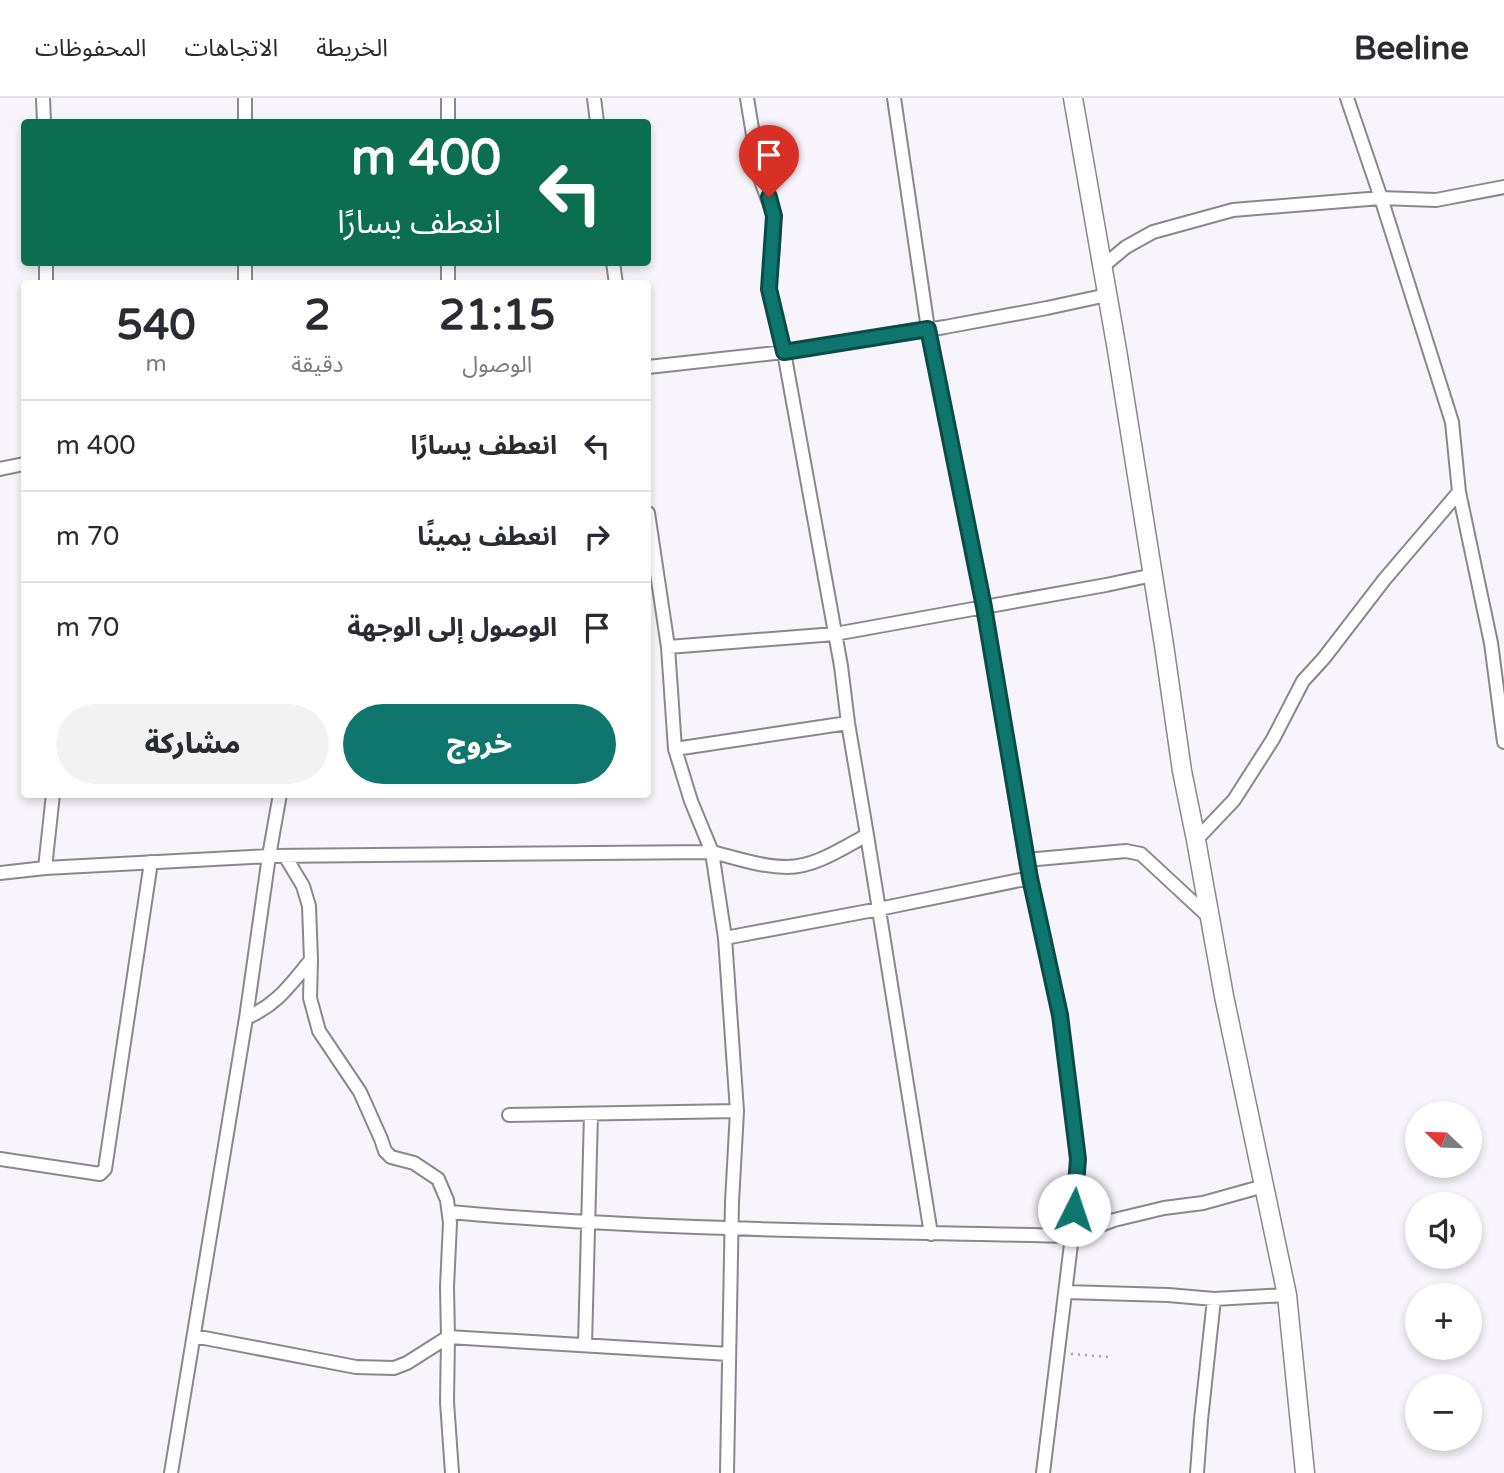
<!DOCTYPE html>
<html lang="ar">
<head>
<meta charset="utf-8">
<style>
	body { margin:0; font-family:"Varela Round","Noto Sans Arabic",sans-serif; background:#f2f2f3; color:#2b2b33; direction:rtl; height:100vh; display:flex; flex-direction:column; font-size:26px; white-space:nowrap }
	* { box-sizing:border-box; margin:0 }
	p { font-size:23px; color:#7c7c81 }
	.icon { flex:none; width:38px; height:38px; fill:none; stroke:currentColor; stroke-width:2; stroke-linecap:round; stroke-linejoin:round }
	.map { position:relative; flex:1; overflow:hidden; direction:ltr }
	.panel { position:absolute; left:21px; top:182px; width:630px; height:518px; display:flex; flex-direction:column; background:#fff; border-radius:7px; box-shadow:0 4px 10px #0003; direction:rtl }
	.panel>* { flex:none }
	.hud { position:absolute; left:21px; top:21px; width:630px; height:147px; border-radius:7px; box-shadow:0 4px 10px #0003; direction:rtl; background:#0b6e4f; color:#fff; overflow:hidden }
	.needle { width:46px; rotate:293deg }
	.controls { position:absolute; left:1405px; top:1003px; display:grid; gap:14px }
	.controls a { display:grid; place-items:center; width:77px; height:77px; border-radius:50%; background:#fff; box-shadow:0 4px 10px #0003; font-size:35px }
	.pin { position:absolute; display:grid; place-items:center; width:60px; height:60px; color:#fff; margin:-72px -30px; border-radius:50% 50% 50% 0; rotate:-45deg; box-shadow:0 0 7px #0007 }
	.pin .icon { rotate:45deg }
	.me { position:absolute; width:77px; margin:-38px; rotate:4deg; stroke-linejoin:round; filter:drop-shadow(0 0 5px #0008) }
	.turn { display:flex; align-items:center; gap:24px; height:147px; padding:0 35px; font-size:32px }
	.turn .icon { width:91px; height:91px; stroke-width:2.5 }
	.turn b { display:block; font-size:49px; line-height:60px }
	.eta { display:flex; justify-content:space-evenly; align-items:center; height:119px; text-align:center }
	.eta b { font-size:42px; font-weight:800; line-height:49px }
	.action { display:flex; gap:14px; margin-top:auto; padding:14px 35px }
	.action a { flex:1; height:80px; border-radius:42px; background:#0f766e; color:#fff; font-size:28px; font-weight:800; line-height:80px; text-align:center }
	.action a+a { background:#f2f2f3; color:#2b2b33 }
	ul { padding:0; list-style:none }
	li { display:flex; align-items:center; gap:21px; height:91px; padding:0 35px; border-top:2px solid #e1e1e2 }
	li div { flex:1 }
	li b { display:block; font-size:26px }
	li em { font-style:normal }
	header { display:flex; align-items:center; gap:42px; box-sizing:border-box; height:98px; padding:0 35px; background:#fff; border-bottom:2px solid #e1e1e2 }
	header strong { font-size:33px }
	nav { display:flex; gap:38px; margin-inline-start:auto; font-size:24px }
	.map>svg:first-child { display:block }
</style>
</head>
<body>
<header>
<strong>Beeline</strong>
<nav><a>الخريطة</a><a>الاتجاهات</a><a>المحفوظات</a></nav>
</header>
<div class="map">
<svg width="1504" height="1375" viewBox="0 0 1504 1375">
	<rect width="100%" height="100%" fill="#f8f4fb"/>
	<g fill="none" stroke-linecap="round" stroke-linejoin="round">
		<defs>
			<path id="street" d="M43 0 44 24
				M245 0V24
				M594 0 597 24
				M747 0 760 80 774 118 773 148 769 191 784 254 841 568 848 625 867 737 931 1136
				M894 0 928 231 984 509 1106 487 1153 477
				M1347 0 1381 100 1452 324 1459 394 1491 545 1504 644
				M448 24V0
				M245 164V186
				M613 164 616 186
				M1102 169 1126 149 1153 134 1233 112 1381 100 1436 102 1504 89
				M46 186V164
				M448 186V164
				M648 269 784 254 945 229 1047 210 1107 197
				M0 371 24 366
				M648 415 668 549 675 651 691 703 712 754C736 760 762 769 787 769 815 769 843 750 867 737
				M668 549 835 536 984 509 1026 762 1060 917 1078 1061 1072 1138 1114 1122 1164 1110 1203 1105 1264 1088
				M675 651 848 625
				M1196 742 1234 702 1273 641 1303 583 1324 560 1384 482 1459 394
				M285 758 303 788 309 808 311 862 310 900 319 933 360 994 381 1041 385 1053 391 1059 414 1065 438 1081 447 1102 450 1125 447 1189 448 1239 447 1304 452 1375
				M1026 762 1126 753 1141 756 1210 820
				M45 770 53 696
				M0 775 45 770 269 758 712 754 725 840 737 1013 732 1104 727 1375
				M725 840 879 811 1030 780
				M246 920C278 906 289 888 311 862
				M509 1017 737 1013
				M0 1061 100 1076 105 1071 151 764
				M450 1114C657 1133 865 1133 1072 1138L1043 1375
				M1065 1194 1168 1197 1214 1201 1287 1197
				M194 1238 356 1269 394 1270 407 1265 448 1239 729 1256
				M585 1247 591 1016
				M171 1375 246 920 269 758 280 696
				M1197 1375 1201 1322 1214 1201"/>
			<path id="secondary" d="M1073 0 1117 252 1164 547 1182 673 1196 742 1224 898 1287 1197 1305 1375"/>
		</defs>
		<use href="#street" stroke="#8b878d" stroke-width="16"/>
		<use href="#secondary" stroke="#8b878d" stroke-width="21"/>
		<path stroke="#a7a3a9" stroke-width="2.5" stroke-dasharray="2 5" stroke-linecap="butt" d="M1071 1256 1109 1259"/>
		<use href="#street" stroke="#fff" stroke-width="12"/>
		<use href="#secondary" stroke="#fff" stroke-width="18"/>
	</g>
	<g fill="none" stroke-linecap="round" stroke-linejoin="round">
		<defs>
			<path id="route" d="M769 99 774 118 769 191 784 254 928 231 984 509 1030 780 1060 917 1078 1061 1074 1112"/>
		</defs>
		<use href="#route" stroke="#0a4d48" stroke-width="18"/>
		<use href="#route" stroke="#0f766e" stroke-width="12"/>
	</g>
</svg>
<div class="controls">
<a><svg class="needle" viewBox="-14 -14 28 28"><path d="M0-13l5 13h-10z" fill="#e53935"/><path d="M0 13l5-13h-10z" fill="#7c7c81"/></svg></a>
<a><svg class="icon" aria-label="sound" viewBox="0 0 24 24"><path d="M4 9h4l5-4v14l-5-4H4zM17 9q2 3 0 6"/></svg></a>
<a>+</a>
<a>−</a>
</div>
<div class="pin" style="left:769px;top:99px;background:#d93025"><svg class="icon" aria-label="arrive" viewBox="0 0 24 24"><path d="M6 21V4h12l-3 4 3 4H6"/></svg></div>
<svg class="me" style="left:1074px;top:1112px" viewBox="-20 -20 40 40"><circle r="19" fill="#fff"/><path d="M0-13L10 11 0 6-10 11z" fill="#0f766e"/></svg>
<div class="hud">
<div class="turn"><svg class="icon" aria-label="left" viewBox="0 0 24 24"><path d="M17 20v-9H6M10 6l-5 5 5 5"/></svg><div><b>400 m</b>انعطف يسارًا</div></div>
</div>
<section class="panel">
<div class="eta">
<div><b>21:15</b><p>الوصول</p></div>
<div><b>2</b><p>دقيقة</p></div>
<div><b>540</b><p>m</p></div>
</div>
<ul>
<li><svg class="icon" aria-label="left" viewBox="0 0 24 24"><path d="M17 20v-9H6M10 6l-5 5 5 5"/></svg><div><b>انعطف يسارًا</b></div><em>400 m</em></li>
<li><svg class="icon" aria-label="right" viewBox="0 0 24 24"><path d="M7 20v-9h11M14 6l5 5-5 5"/></svg><div><b>انعطف يمينًا</b></div><em>70 m</em></li>
<li><svg class="icon" aria-label="arrive" viewBox="0 0 24 24"><path d="M6 21V4h12l-3 4 3 4H6"/></svg><div><b>الوصول إلى الوجهة</b></div><em>70 m</em></li>
</ul>
<div class="action"><a>خروج</a><a>مشاركة</a></div>
</section>
</div>
</body>
</html>
